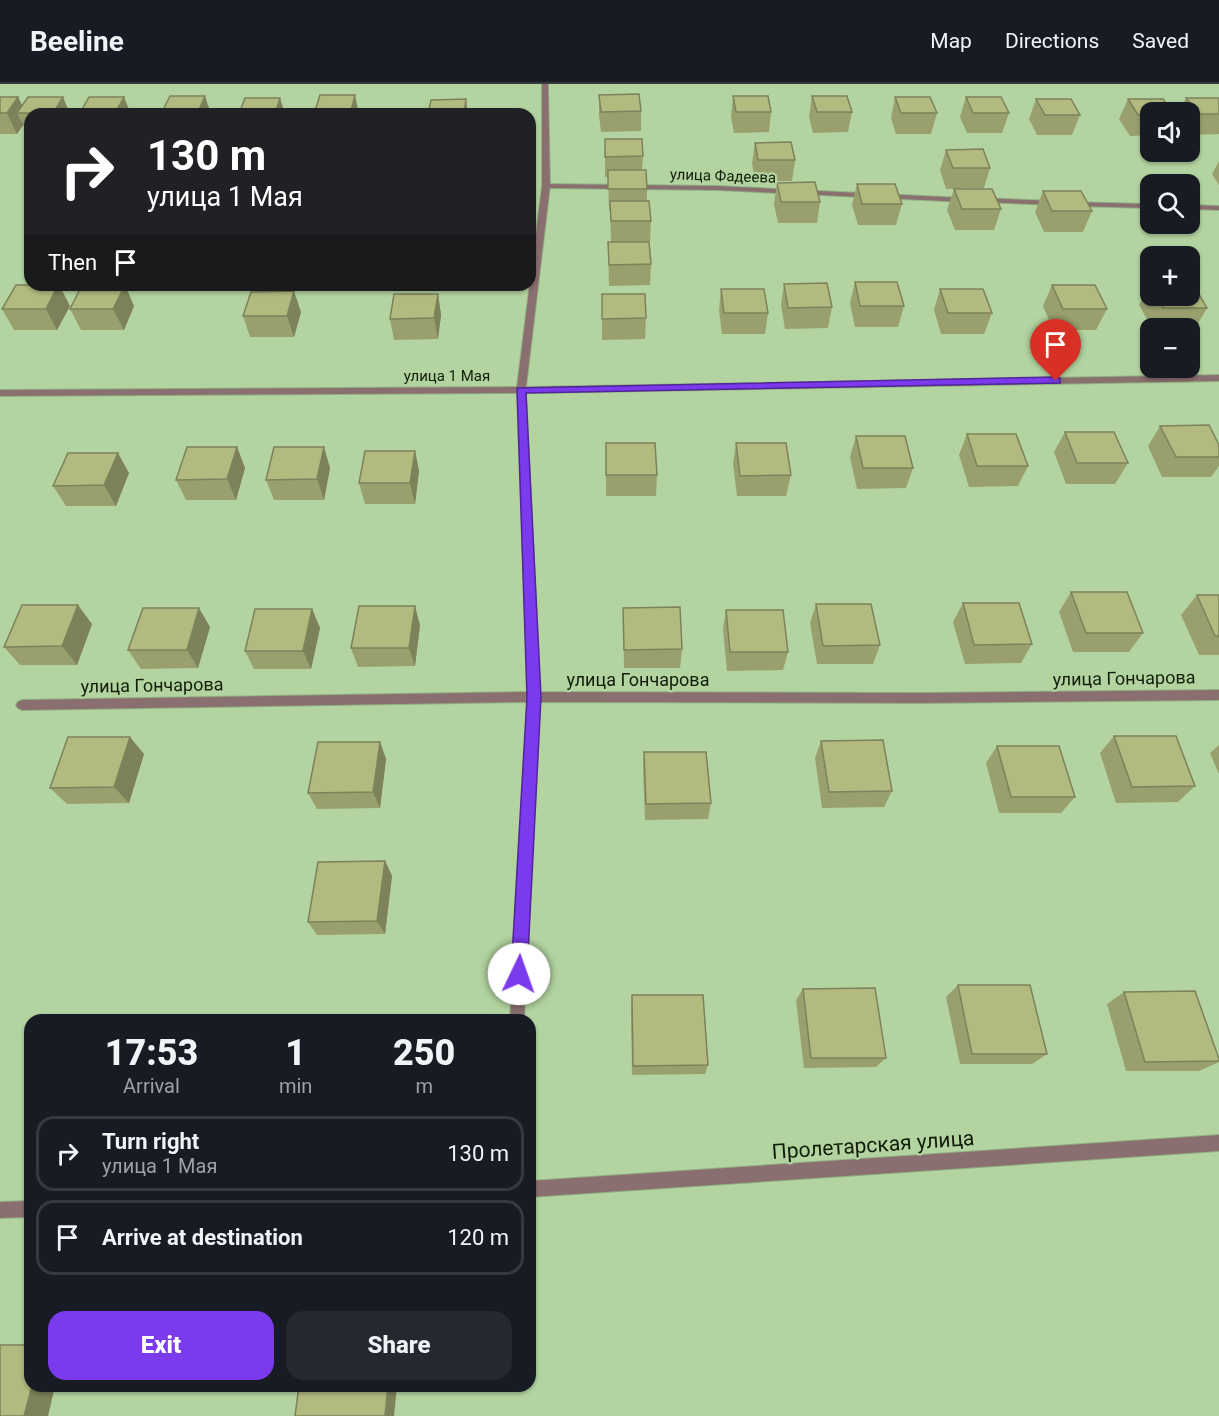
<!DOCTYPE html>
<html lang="en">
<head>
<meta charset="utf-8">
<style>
	body { margin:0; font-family:Roboto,sans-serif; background:#242831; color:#f1f3f6; height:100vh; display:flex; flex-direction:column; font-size:22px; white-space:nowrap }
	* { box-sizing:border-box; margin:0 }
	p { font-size:20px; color:#9ea1a6 }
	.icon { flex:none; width:33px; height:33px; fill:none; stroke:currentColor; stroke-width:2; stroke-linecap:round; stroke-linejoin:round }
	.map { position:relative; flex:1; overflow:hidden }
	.side { position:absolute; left:24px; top:930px; width:512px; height:378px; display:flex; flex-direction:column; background:#171b24; border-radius:18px; box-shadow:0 2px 4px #0004 }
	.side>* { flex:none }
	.banner { position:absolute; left:24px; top:24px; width:512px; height:183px; border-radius:18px; box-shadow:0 2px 4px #0004; background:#202124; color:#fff; overflow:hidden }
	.tools { position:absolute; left:1140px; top:18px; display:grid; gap:12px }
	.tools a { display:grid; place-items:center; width:60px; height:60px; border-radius:12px; background:#171b24; box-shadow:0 2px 4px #0004; font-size:30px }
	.pin { position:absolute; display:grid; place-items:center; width:51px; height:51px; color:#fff; margin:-62px -26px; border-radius:50% 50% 50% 0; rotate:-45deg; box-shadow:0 0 6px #0007 }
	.pin .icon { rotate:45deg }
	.me { position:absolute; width:66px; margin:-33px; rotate:3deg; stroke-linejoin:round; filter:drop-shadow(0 0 4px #0008) }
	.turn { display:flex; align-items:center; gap:21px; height:126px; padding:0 24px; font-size:27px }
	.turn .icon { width:78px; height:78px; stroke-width:2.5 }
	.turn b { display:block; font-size:42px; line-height:51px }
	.then { display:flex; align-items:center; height:57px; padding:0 24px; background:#0003; gap:12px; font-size:22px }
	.eta { display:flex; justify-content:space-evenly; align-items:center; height:102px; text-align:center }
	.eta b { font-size:36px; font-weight:800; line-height:42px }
	.cta { display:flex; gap:12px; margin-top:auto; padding:12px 24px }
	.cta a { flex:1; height:69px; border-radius:18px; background:#7c3aed; color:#fff; font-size:24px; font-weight:800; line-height:69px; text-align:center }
	.cta a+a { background:#242831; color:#f1f3f6 }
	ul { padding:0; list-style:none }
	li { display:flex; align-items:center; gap:18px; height:75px; margin:0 12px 9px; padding:0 12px; border:3px solid #363941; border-radius:18px }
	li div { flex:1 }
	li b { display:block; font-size:22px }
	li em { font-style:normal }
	header { display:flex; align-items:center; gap:36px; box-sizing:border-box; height:84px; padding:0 30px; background:#171b24; border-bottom:2px solid #363941 }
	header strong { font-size:28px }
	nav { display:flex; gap:33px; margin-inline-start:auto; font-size:21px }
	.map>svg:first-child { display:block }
</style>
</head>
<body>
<header>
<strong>Beeline</strong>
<nav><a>Map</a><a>Directions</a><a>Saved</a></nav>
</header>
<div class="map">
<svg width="1219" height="1332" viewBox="0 0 1219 1332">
	<rect width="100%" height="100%" fill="#b3d4a0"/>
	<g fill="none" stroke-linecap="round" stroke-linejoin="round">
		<defs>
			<path id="lane" d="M543 100 717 102 965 114 969 116 965 118 717 106 546 104 542 102Z
				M979 114 1055 117 1059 119 1055 121 982 118H979Z
				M1069 118 1150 120V124L1072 122H1069Z
				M1190 121 1219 122V126L1190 125Z"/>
			<path id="street" d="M542 0H548L550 102 526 303 1219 291V297L526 309 540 608 921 609 1219 606V616L921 619 540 618 524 936H510L528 618 22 626 18 624 16 621 18 618 22 616 528 608 517 309 0 312V306L517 303 542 102Z
				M1219 1051V1067L530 1113V1097Z
				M30 1117V1133L0 1134V1118Z"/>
		</defs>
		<use href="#lane" stroke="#93af82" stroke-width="2"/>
		<use href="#street" stroke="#93af82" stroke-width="2"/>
		<use href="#lane" fill="#8a6f70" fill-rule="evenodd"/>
		<use href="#street" fill="#8a6f70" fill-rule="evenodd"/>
	</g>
	<path fill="#99a06e" d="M320 11 359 30H316L315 27Z
		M599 11 641 27V47L601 48 599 31Z
		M170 12 211 30H163L162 28Z
		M733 12 771 28 769 48 734 49 731 33Z
		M812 12 852 28 848 48 813 49 809 33Z
		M0 13H18L22 22 70 30H30V50H27L23 41 17 50H0Z
		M89 13 131 30H80Z
		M895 13 937 29 931 50H896L891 34Z
		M966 13 1009 29 1002 49H967L960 33Z
		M1186 14H1219V50L1190 51V28H1179Z
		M1036 15 1080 31 1072 51H1037L1029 35Z
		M1128 15 1150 28V51L1130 52 1119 35Z
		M605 55 643 72 642 86 647 105V117L651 137 650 158H611L610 126H609L608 93H605Z
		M755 59 795 76 792 97H755L752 79Z
		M946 66 990 84 984 104 946 105 940 86Z
		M1219 77V101L1212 90Z
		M777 99 820 118 817 139H778L774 120Z
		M857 100 902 120 896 141H858L852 121Z
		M954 105 1001 125 994 146H955L947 126Z
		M1043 107 1092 127 1083 148H1044L1035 128Z
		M608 158 651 180 650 201 609 202Z
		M855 198 904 222 898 243H855L850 219Z
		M784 200 832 223 828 244 785 245 781 221Z
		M1150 200V212H1190L1207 224 1195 245 1152 244 1139 221Z
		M59 201 70 222 57 246H14L2 225Z
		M400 201H442V203H401Z
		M1052 201 1107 225 1096 246H1053L1043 222Z
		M721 205 768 229 765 250H722L719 226Z
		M940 205 992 229 984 250H941L934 226Z
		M438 210 441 231 438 255 394 256 390 235Z
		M602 210 646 234 645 255 602 256Z
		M134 222 124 246H81L70 225Z
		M301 228 294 253H250L243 232Z
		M1160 342 1219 361V382L1211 393H1162L1148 362Z
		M1065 348 1128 379 1115 400H1066L1054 368Z
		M967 350 1028 382 1018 402 969 403 959 371Z
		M856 352 913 384 906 404 857 405 850 373Z
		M606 359 657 391 656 412H606Z
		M736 359 791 391 786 412H737L733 380Z
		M237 363 245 384 236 416H186L176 396Z
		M415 367 419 387 415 420H365L359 399Z
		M330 384 324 416H274L266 396Z
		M129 389 116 422H66L53 402Z
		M1071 508 1143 549 1129 568H1073L1059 528Z
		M1197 511H1219V571H1199L1181 531Z
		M963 519 1032 560 1021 579 965 580 953 538Z
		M816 520 880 561 873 580H817L810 539Z
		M623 524 682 565 680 584H624Z
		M312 525 320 544 311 585H254L245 567Z
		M726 526 788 568 783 586 727 587 723 545Z
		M92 540 77 581H20L4 563Z
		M420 541 415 582 358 583 351 564Z
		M210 543 198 584 141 585 128 566Z
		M1114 652 1195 702 1178 718 1116 719 1100 669Z
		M821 657 892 707 884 723 822 724 815 674Z
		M380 658 386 675 380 724 317 725 308 709Z
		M1219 661V690L1210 669Z
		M997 662 1075 713 1061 729H999L986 679Z
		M644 668 711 719 708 735 645 736 643 685Z
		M144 670 129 719 67 720 50 704Z
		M385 777 392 792 385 850 317 851 308 838Z
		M958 901 1047 970 1032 980H960L946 913Z
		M803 905 886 974 876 983 804 984 796 916Z
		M1124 908 1219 978 1199 987H1126L1107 920Z
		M632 911 708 981 705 990 632 991 631 923Z"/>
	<path fill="#7d825a" d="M355 11 359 30H351V27Z
		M205 12 211 30H198V28Z
		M18 13 26 29H17L23 41 17 50 7 29Z
		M63 13 70 30H53V29Z
		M124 13 131 30H116L115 29Z
		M280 14 285 30H275Z
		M466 15 468 30H464Z
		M59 201 70 222 57 246 46 225Z
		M125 201 134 222 124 246 113 225Z
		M294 207 301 228 294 253 287 232Z
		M438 210 441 231 438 255 434 234Z
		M237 363 245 384 236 416 227 395Z
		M324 363 330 384 324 416 317 395Z
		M415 367 419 387 415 420 410 399Z
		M118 369 129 389 116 422 104 401Z
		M78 521 92 540 77 581 62 562Z
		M415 522 420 541 415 582 409 564Z
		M199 524 210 543 198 584 187 566Z
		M312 525 320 544 311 585 303 567Z
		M130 653 144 670 129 719 114 703Z
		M380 658 386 675 380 724 373 708Z
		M385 777 392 792 385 850 377 837Z
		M32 1302H55L48 1332H24Z
		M388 1302H397L394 1332H385Z"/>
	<path fill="#b2ba80" stroke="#7d825a" stroke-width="1.5" d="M639 10 641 27 601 28 599 11Z
		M320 11H355L351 27H315Z
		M170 12H205L198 28H162Z
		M733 12H768L771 28H736Z
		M812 12H847L852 28H817Z
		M0 13H18L7 29H0Z
		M28 13H63L53 29H17Z
		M89 13H124L115 29H80Z
		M895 13H930L937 29H901Z
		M966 13H1001L1009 29H973Z
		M245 14H280L275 30H239Z
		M1186 14H1219V30H1198Z
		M466 15 464 30H428L431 16Z
		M1036 15H1071L1080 31H1045Z
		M1128 15H1163L1172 28H1150V31H1138Z
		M605 55H642L643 72 605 73Z
		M791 58 795 76H758L755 59Z
		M983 65 990 84H953L946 66Z
		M608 86H646L647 105H608Z
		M815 98 820 118H781L777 99Z
		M857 100H895L902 120H862Z
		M954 105H992L1001 125H962Z
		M1043 107H1081L1092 127H1052Z
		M610 117H649L651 137H611Z
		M608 158H649L651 180 609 181Z
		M855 198H897L904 222H860Z
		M827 199 832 223 788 224 784 200Z
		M1190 200H1193L1207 224H1163L1157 212H1190Z
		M16 201H58L46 225H2Z
		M82 201H125L113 225H70Z
		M1052 201H1095L1107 225H1063Z
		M721 205H764L768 229H724Z
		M940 205H983L992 229H948Z
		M294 207 287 232H243L251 208Z
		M394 210H438L434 234 390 235Z
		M602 210H645L646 234 602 235Z
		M1209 341 1219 361V373H1176L1160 342Z
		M1065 348H1114L1128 379H1077Z
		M967 350H1016L1028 382H977Z
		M856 352H905L913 384H863Z
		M606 359H655L657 391H606Z
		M736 359H786L791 391 740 392Z
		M187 363H237L227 395 176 396Z
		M274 363H324L317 395 266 396Z
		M365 367H415L410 399H359Z
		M68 369H118L104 401 53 402Z
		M1071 508H1127L1143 549H1086Z
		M1197 511H1219V552H1215Z
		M963 519H1019L1032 560 974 561Z
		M816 520H871L880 561 823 562Z
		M22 521H78L62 562 4 563Z
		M359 522H415L409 564H351Z
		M680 523 682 565 624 566 623 524Z
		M143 524H199L187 566H128Z
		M255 525H312L303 567H245Z
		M726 526H783L788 568H730Z
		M1114 652H1176L1195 702 1132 703Z
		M68 653H130L114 703 50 704Z
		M883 656 892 707 829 708 821 657Z
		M318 658H380L373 708 308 709Z
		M997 662H1059L1075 713H1011Z
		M644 668H706L711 719 646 720Z
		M385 777 377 837 308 838 318 778Z
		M958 901H1030L1047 970H972Z
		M875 904 886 974H811L803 905Z
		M1195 907 1219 975V977L1145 978 1124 908Z
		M632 911H703L708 981 633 982Z
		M0 1261H30V1302H32L24 1332H0Z
		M299 1302H388L385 1332H295Z"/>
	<path fill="#7c3aed" stroke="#51269a" stroke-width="1.5" d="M1056 293 1060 294V299L526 309 541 613 527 890 525 895 519 897 514 895 511 890 527 613 517 304Z"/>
	<g text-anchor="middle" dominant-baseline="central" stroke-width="4.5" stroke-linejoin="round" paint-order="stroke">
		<g font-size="15" fill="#111d09" stroke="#b3d4a0">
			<text transform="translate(723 92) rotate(2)">улица Фадеева</text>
			<text x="447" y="292">улица 1 Мая</text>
		</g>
		<g font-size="18" fill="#111d09" stroke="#b3d4a0">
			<text transform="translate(1124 594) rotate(-1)">улица Гончарова</text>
			<text x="638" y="595">улица Гончарова</text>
			<text transform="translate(152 601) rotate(-1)">улица Гончарова</text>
		</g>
		<g font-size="21" fill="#111d09" stroke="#b3d4a0">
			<text transform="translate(873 1061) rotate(-4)">Пролетарская улица</text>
		</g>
	</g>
</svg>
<div class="tools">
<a><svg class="icon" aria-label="sound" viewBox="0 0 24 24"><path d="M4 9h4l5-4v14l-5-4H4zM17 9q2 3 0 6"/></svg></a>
<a><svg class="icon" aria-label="search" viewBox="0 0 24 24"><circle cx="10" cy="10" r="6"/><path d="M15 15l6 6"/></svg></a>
<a>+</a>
<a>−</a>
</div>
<div class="pin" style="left:1056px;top:297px;background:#d93025"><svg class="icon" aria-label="arrive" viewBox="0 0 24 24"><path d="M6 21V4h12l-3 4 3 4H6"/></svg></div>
<svg class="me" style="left:519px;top:890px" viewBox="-20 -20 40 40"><circle r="19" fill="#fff"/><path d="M0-13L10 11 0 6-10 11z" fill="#7c3aed"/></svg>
<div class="banner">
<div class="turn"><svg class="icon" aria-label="right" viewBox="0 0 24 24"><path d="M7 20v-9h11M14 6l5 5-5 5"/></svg><div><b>130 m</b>улица 1 Мая</div></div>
<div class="then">Then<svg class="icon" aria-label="arrive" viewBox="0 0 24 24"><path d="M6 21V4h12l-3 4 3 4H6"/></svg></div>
</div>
<section class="side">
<div class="eta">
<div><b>17:53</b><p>Arrival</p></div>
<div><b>1</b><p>min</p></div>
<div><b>250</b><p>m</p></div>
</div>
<ul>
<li><svg class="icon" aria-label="right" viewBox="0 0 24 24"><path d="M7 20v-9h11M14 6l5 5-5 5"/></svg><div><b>Turn right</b><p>улица 1 Мая</p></div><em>130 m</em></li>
<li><svg class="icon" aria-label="arrive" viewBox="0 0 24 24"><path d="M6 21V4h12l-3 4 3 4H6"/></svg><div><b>Arrive at destination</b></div><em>120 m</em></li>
</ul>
<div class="cta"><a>Exit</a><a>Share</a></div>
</section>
</div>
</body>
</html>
